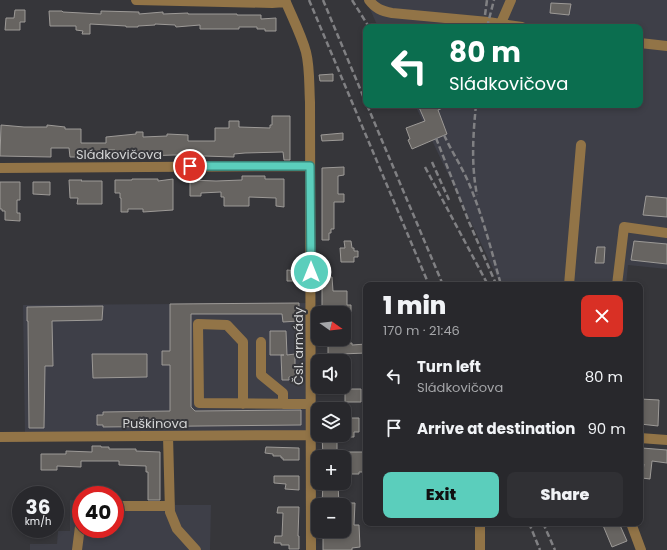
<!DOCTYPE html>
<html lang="en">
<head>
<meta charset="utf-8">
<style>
	body { margin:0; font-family:Poppins,sans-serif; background:#303034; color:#f1f3f6; height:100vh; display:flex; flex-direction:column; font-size:15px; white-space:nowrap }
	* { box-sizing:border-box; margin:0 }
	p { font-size:13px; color:#a5a6a9 }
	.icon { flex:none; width:22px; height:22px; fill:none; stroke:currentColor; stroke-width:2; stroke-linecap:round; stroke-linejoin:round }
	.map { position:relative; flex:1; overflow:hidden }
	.side { position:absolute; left:363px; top:282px; width:280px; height:244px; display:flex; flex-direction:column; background:#28282c; border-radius:8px; box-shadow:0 2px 6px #0003,0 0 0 1px #444448 }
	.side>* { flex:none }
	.top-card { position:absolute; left:363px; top:24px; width:280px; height:84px; border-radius:8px; box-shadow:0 2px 6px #0003,0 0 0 1px #444448; background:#0b6e4f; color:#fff; overflow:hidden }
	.needle { width:26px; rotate:104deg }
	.tools { position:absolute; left:311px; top:306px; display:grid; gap:8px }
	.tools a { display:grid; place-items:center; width:40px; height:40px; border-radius:8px; background:#28282c; box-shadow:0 2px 6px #0003,0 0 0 1px #444448; font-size:20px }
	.speed { position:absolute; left:12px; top:486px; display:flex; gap:8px; font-size:20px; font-weight:700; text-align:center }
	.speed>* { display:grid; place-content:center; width:52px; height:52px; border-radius:50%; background:#28282c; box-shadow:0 2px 6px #0003,0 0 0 1px #444448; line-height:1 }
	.speed small { font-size:10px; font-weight:400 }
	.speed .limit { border:6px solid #d22; background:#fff; color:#111 }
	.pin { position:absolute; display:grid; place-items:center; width:34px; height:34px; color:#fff; margin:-17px; border:2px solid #fff; border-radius:50%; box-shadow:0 1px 4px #0007 }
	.me { position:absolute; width:44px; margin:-22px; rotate:0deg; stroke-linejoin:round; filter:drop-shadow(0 0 3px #0008) }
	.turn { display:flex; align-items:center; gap:14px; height:84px; padding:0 20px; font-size:18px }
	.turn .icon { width:52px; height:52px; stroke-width:2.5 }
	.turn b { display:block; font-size:28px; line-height:34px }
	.round { display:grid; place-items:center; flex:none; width:42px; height:42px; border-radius:8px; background:#303034 }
	.head { display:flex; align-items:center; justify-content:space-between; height:68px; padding:0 20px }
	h1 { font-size:24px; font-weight:800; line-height:30px }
	.primary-button { display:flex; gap:8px; margin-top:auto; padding:8px 20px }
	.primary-button a { flex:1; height:46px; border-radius:8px; background:#5bcebc; color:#111; font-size:16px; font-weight:800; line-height:46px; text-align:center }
	.primary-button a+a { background:#303034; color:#f1f3f6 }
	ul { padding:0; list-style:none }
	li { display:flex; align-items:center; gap:12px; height:52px; padding:0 20px }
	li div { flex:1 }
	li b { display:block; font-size:15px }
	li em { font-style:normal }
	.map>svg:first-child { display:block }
</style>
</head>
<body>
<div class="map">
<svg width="667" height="550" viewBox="0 0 667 550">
	<rect width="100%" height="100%" fill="#36363a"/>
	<path fill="#3e3f48" d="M366 0H667V269L628 265 626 285H501L415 105H640V27H378Z
		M311 303V435L25 436 23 305Z
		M70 500 81 501V529H115V503L165 501 175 502V505H211L210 550H30V544H57L58 531H70Z"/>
	<path fill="#676461" stroke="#9d9a97" d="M551 3 571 4 569 15 550 13Z
		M15 10H25V22H20V30H5L6 18H14Z
		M49 11H62L63 12 101 14V11L139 12V14L163 12V14L188 13V14H237V15H261V19L276 18V31H265V29H257V27H239V29H200V25L176 27 175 25 155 24V25L138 26V27H126V26L90 24V34H82L83 31 76 30V26H50Z
		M333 74V81H320L319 75Z
		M418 105H450L438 110 447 134 412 149 408 140 410 139 406 128 425 121Z
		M272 116H290V160H284L283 152 245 153 234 154V157L174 155 115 157V150H102V157H70L69 148H51V157L0 156 1 125 24 127H47V125L65 127V129H81V143H106V137L136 134V132H143V137L167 136V134L188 135V141H215V128H229V121H239V127L270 128V125H272Z
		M343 133V140L322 141 321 135Z
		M344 167V175L338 176V194H344V202H334V229H331V233H329V240H322V168Z
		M242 176H265V179H284V207L276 206V198L249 197V206H224V197H221V192L201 193V196H190V180L216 181 242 180Z
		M132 179H158V181L173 179V210L143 212V209H128V212H121V198H120V193H115V180H132Z
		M69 180H82L81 181H102V204H77L78 198H70Z
		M0 182H20V200H17V213H20V221L5 220V211H2V209H0Z
		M33 182H50V195L33 194Z
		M646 196 667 198V217L643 215Z
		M344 241H351L352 248H354V251H358V257H354V262H341L340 248H345Z
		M634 241 667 244V264L631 260Z
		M597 247H605L604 263H595Z
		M287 270 298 271V281H287Z
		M322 277H332L333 291H347V305H351V312L322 313Z
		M299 303V321L283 322 282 314H191V407L195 411 301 410V425L103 427V425H97V415H103V412L170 411V365H162V351H170V304Z
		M103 306 102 320 52 321 53 366H45L44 428H29L28 321H27V307Z
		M270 331H286L287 355 295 354V377H289V380H282L281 355H284H270Z
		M328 343H352V345L366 344V353L341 354V356H328Z
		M92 354H147V377L93 378Z
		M345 389H361V402H345Z
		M640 399 659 400 658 426 640 424Z
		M344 418H359V432H354V437H344Z
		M322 435H337V457H323Z
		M92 446H101V447H109V449H136V451L160 452V500H148V472H146V466L119 465V461H81V467L57 466V470H41V454H66V451L92 452Z
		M266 447 299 448V460H283V458H281V456H273V454L265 453Z
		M642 448 667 450V463L652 461 650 479 642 478 644 464H640Z
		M344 452H366V460H363L364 472H359V474H344Z
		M274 476H299V490L285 489 286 484 274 483Z
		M323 483H338L339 505H322Z
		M344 503H355L354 525H359L360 547 352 548V550H323V531H344Z
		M278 507H299L298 536H299V549H289V545H281V543H274L275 536H282L283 513H277Z
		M602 523H619L627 541 612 547Z"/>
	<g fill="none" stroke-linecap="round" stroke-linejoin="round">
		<path stroke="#927447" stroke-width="10" d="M136 0 272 3 286 2
			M285 0C292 17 301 34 306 52 310 68 309 86 310 102L311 550
			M369 0C375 8 381 11 392 13L488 22 522 27
			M501 23 511 0
			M640 43 667 46
			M0 168 310 166
			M569 285 581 145
			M617 285 624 227 667 233
			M261 342V375L283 393V404
			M243 404V342L227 325 198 324 199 403 311 404
			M168 436 170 512 177 529 196 550
			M0 437 311 435
			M640 438 667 440
			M115 506H169
			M480 523V550
			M631 523 641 550
			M77 550 81 519"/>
		<path stroke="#808083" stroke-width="2.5" stroke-dasharray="6 3" stroke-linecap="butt" d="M309 0 429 285
			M323 0 366 103
			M352 0 369 27
			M485 15 487 0
			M487 27 494 0
			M367 105 443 285
			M476 105C473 135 471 164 477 195
			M444 135C451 150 460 164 467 179 482 213 491 249 501 285
			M436 138 469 222 496 284
			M432 162 449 200
			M425 167 488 285
			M529 523 540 550
			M543 523 555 550"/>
	</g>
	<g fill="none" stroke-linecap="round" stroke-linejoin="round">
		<defs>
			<path id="route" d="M190 166H310L311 272"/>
		</defs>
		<use href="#route" stroke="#3b867a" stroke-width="10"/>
		<use href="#route" stroke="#5bcebc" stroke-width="7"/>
	</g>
	<g text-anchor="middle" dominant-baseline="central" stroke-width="4" stroke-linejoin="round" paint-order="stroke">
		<g font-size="13" fill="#d3d4d5" stroke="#36363a">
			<text x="119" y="154">Sládkovičova</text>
			<text transform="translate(298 346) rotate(-90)">Čsl. armády</text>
			<text x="155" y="423">Puškinova</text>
		</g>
	</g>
</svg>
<div class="tools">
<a><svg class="needle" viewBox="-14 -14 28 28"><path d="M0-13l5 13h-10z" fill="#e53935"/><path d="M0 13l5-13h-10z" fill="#a5a6a9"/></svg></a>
<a><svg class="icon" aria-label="sound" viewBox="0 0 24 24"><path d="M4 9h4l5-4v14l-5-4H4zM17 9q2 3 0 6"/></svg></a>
<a><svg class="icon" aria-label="layers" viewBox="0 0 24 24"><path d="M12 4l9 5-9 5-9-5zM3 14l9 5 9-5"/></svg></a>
<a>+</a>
<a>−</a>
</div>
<div class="speed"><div>36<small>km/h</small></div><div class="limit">40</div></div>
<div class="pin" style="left:190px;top:166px;background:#d93025"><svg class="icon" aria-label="arrive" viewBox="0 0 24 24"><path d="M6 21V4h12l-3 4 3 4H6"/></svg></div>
<svg class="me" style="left:311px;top:272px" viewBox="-20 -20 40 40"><circle r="17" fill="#5bcebc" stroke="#fff" stroke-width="3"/><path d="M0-11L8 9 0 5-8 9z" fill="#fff"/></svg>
<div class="top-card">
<div class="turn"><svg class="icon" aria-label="left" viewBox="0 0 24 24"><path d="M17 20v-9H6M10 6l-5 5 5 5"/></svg><div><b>80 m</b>Sládkovičova</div></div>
</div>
<section class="side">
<div class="head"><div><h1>1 min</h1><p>170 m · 21:46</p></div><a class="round" style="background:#d93025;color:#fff"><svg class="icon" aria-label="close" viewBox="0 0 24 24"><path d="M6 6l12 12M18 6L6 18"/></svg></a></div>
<ul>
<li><svg class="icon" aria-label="left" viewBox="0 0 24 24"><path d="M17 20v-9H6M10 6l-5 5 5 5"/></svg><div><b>Turn left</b><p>Sládkovičova</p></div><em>80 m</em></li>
<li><svg class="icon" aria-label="arrive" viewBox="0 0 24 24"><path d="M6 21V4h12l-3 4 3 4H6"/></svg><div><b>Arrive at destination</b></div><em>90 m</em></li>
</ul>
<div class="primary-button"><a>Exit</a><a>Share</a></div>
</section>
</div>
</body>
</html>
